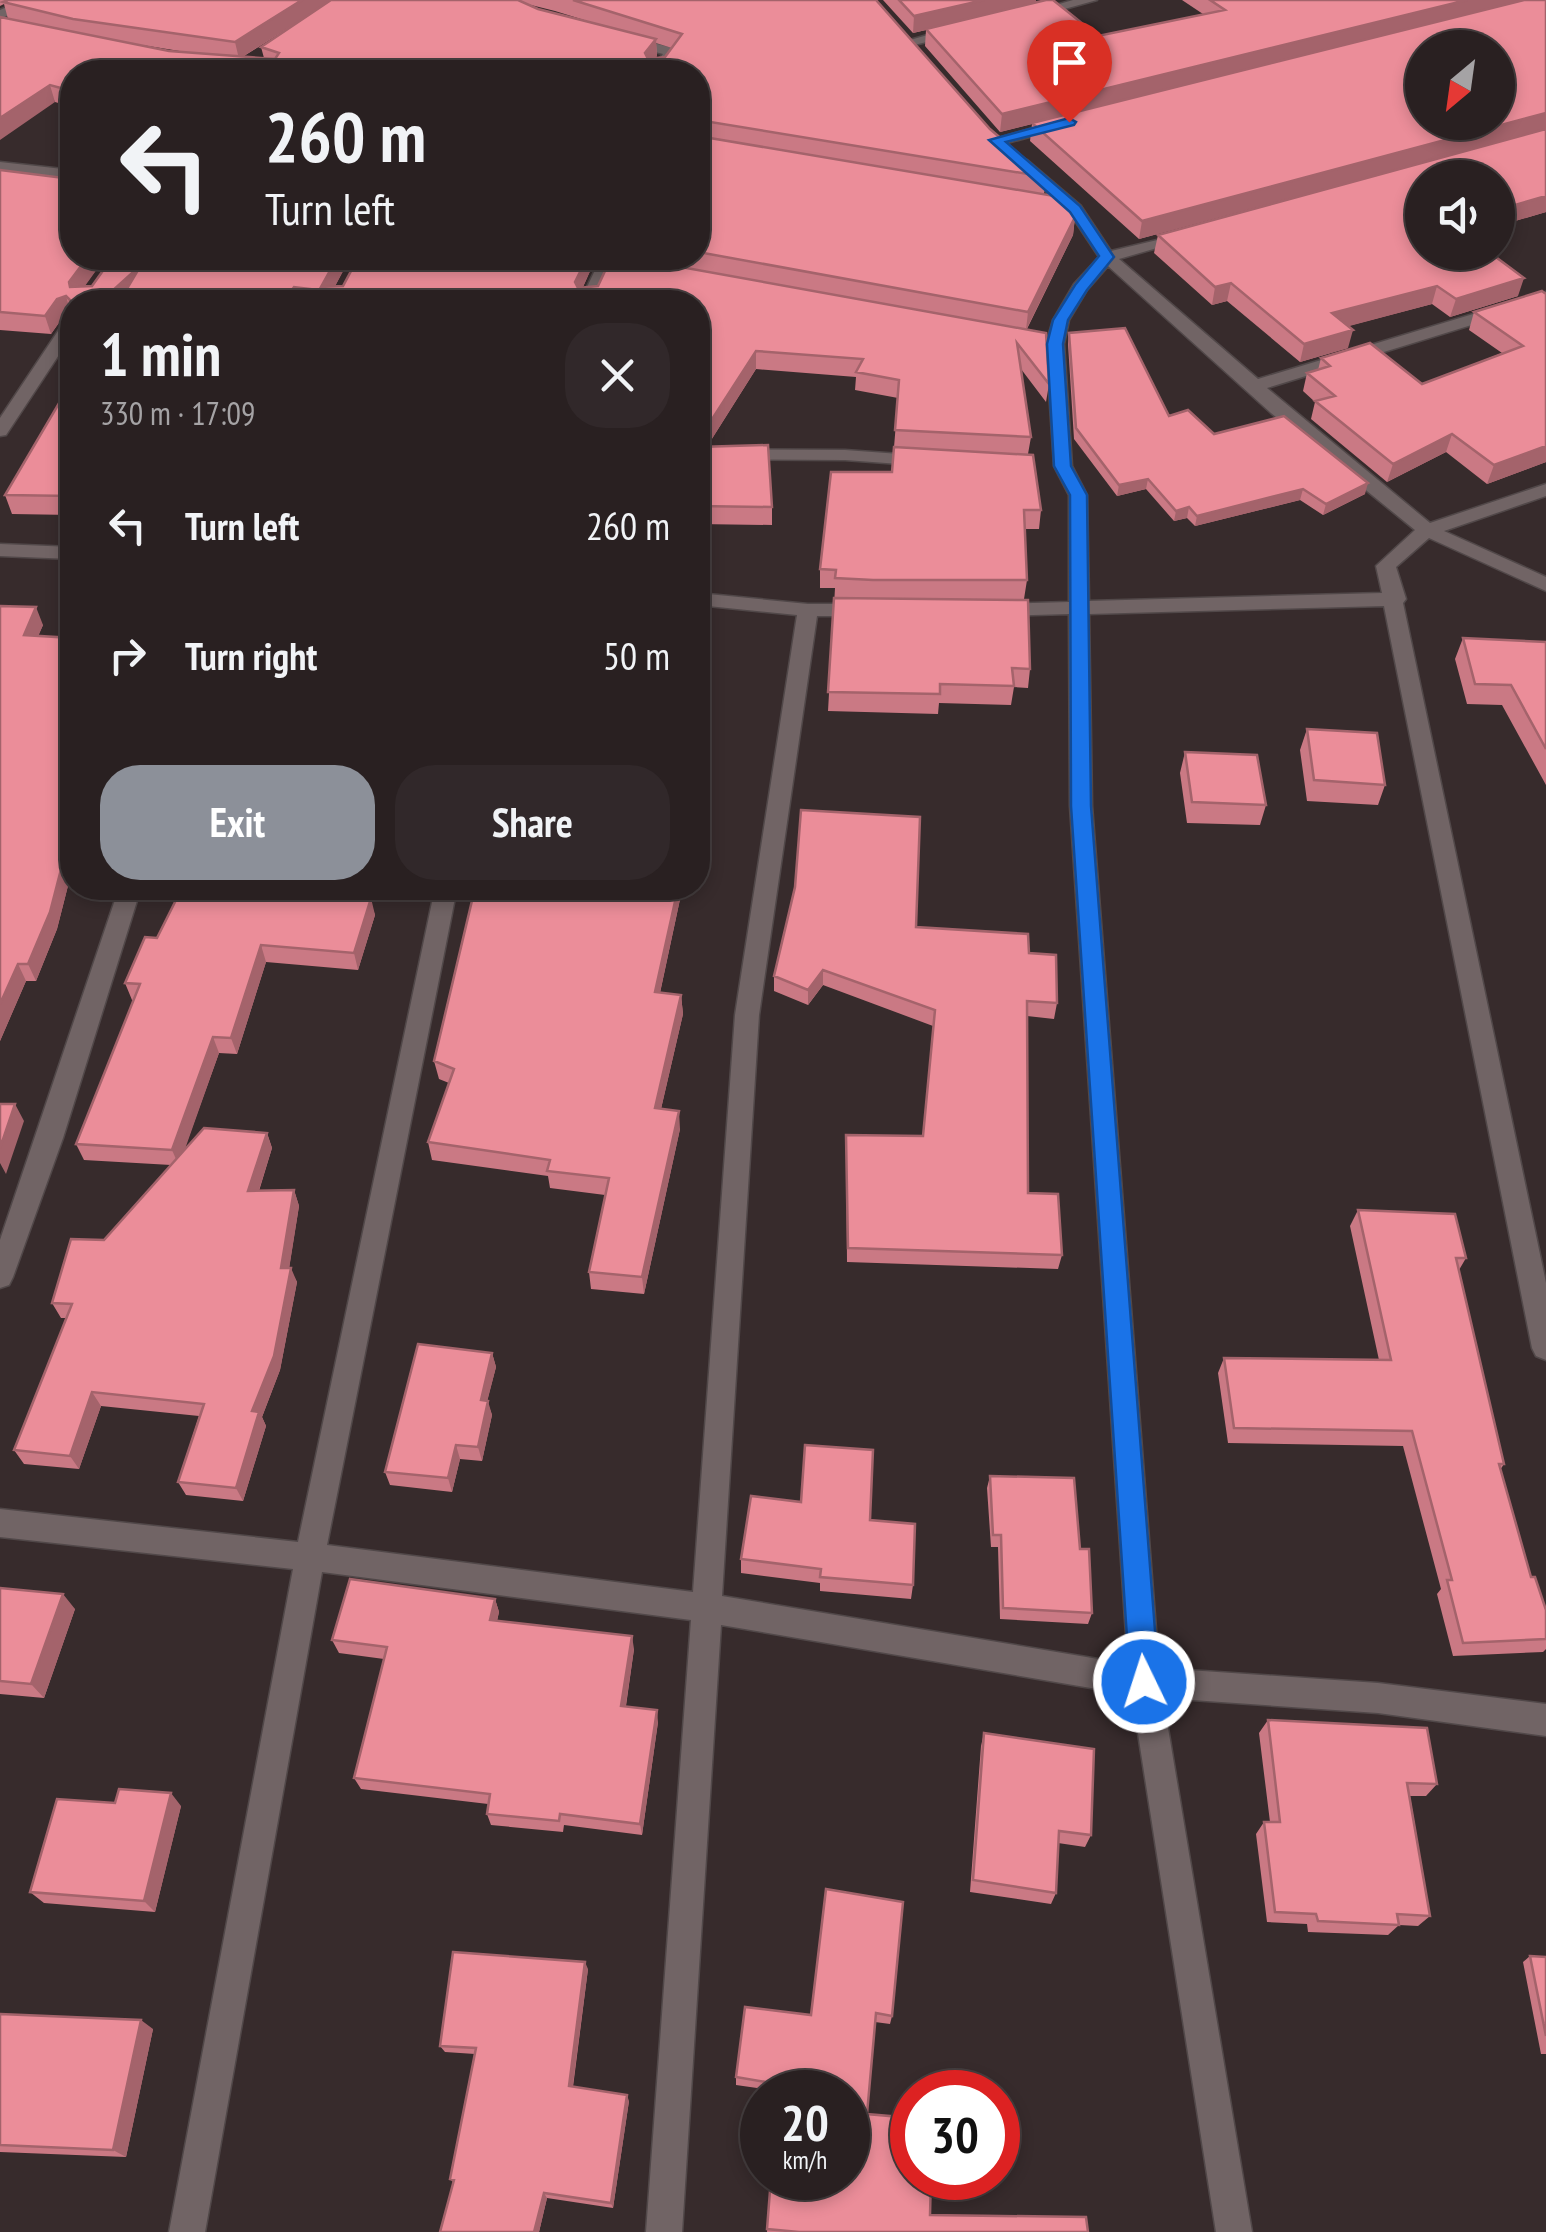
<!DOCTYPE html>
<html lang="en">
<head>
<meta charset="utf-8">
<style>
	body { margin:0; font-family:"PT Sans Narrow",sans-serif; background:#31282a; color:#f1f3f6; height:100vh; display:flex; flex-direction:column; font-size:38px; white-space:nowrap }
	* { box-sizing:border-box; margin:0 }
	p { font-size:32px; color:#a5a3a5 }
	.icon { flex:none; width:55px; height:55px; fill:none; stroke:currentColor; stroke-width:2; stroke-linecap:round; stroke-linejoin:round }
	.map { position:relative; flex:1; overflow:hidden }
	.panel { position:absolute; left:60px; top:290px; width:650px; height:610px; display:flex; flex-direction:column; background:#292021; border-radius:40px; box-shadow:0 5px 15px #0003,0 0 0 2px #453e3f }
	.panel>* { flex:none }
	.top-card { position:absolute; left:60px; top:60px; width:650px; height:210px; border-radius:40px; box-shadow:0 5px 15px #0003,0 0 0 2px #453e3f; background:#292021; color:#f1f3f6; overflow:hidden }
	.needle { width:65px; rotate:209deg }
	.tools { position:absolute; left:1405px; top:30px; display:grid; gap:20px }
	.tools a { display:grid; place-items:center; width:110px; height:110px; border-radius:50%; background:#292021; box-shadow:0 5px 15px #0003,0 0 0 2px #453e3f; font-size:50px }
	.speed { position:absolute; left:740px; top:2070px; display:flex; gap:20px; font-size:50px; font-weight:700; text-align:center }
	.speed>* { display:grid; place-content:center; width:130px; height:130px; border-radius:50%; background:#292021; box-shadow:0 5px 15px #0003,0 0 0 2px #453e3f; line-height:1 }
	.speed small { font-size:25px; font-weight:400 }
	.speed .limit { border:15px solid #d22; background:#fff; color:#111 }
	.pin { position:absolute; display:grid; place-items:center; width:85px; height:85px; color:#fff; margin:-102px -42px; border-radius:50% 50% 50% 0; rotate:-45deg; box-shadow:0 0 10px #0007 }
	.pin .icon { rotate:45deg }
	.me { position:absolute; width:110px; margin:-55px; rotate:356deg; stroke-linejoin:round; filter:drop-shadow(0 0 8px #0008) }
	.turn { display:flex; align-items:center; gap:35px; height:210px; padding:0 40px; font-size:45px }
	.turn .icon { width:130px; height:130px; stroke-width:2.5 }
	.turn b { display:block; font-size:70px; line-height:85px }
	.round { display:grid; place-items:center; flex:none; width:105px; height:105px; border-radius:40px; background:#31282a }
	.overview { display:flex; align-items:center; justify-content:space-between; height:170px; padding:0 40px }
	h1 { font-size:60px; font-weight:800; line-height:75px }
	.primary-button { display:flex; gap:20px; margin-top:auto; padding:20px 40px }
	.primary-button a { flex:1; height:115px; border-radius:40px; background:#8c9099; color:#fff; font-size:40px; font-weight:800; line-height:115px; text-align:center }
	.primary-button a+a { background:#31282a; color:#f1f3f6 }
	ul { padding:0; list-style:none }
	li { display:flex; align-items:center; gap:30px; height:130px; padding:0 40px }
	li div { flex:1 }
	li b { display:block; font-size:38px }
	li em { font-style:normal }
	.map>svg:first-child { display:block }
</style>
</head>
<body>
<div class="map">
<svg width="1546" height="2232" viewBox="0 0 1546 2232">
	<rect width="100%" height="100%" fill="#372b2c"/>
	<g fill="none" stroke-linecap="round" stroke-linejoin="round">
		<defs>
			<path id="street" d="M23 0H41L0 19V10Z
				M1073 0H1097L1032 18 1025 14Z
				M959 26 966 30 964 33 910 46 903 42Z
				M626 36 677 49 679 52 663 72H649L663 54 621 43 619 40Z
				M1061 120 1068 124 1066 127 996 146 988 141Z
				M1017 160H1027L1081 206 1111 251 1195 231V237L1119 259 1258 379 1546 292V302L1267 388 1430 523 1546 484V496L1444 531 1546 577V591L1429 538 1396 567 1406 599 1403 603 1546 1283V1360L1536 1356 1532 1348 1384 606 1089 614 1092 806 1159 1668 1378 1683 1546 1704V1736L1378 1713 1163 1698 1252 2232H1216L1132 1695 721 1625 682 2232H646L691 1620 322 1572 205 2232H169L293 1569 0 1537V1509L298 1542 435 888H457L327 1545 693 1592 735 1015 797 615 698 605V593L808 604H866L876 610 866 616H817L759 1015 722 1596 1128 1664 1070 806 1069 614 996 616 986 610 996 604 1069 602V495L1054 466 1046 344 1053 320 1074 284 1099 257 1069 212 1017 166ZM1108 266 1271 413 1415 530 1376 566 1382 593 1089 601 1087 495 1072 466 1064 344 1069 320 1087 290Z
				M0 162 72 170V179L0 172Z
				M549 258H609L650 268 642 273 612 269 596 302H580L596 268 557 263Z
				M72 318V335L6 435 0 436V418L66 319Z
				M698 449 845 450 927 456 936 461 927 466 845 460 698 459Z
				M0 544 72 547V559L0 556Z
				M119 888H141L63 1138 13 1277 9 1285 0 1288V1240Z"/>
		</defs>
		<use href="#street" stroke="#514849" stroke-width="3"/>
		<use href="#street" fill="#716465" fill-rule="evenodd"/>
	</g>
	<path fill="#ca7984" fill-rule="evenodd" d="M0 0H876L990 129 1046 177 1044 194 1075 217 1073 235 1027 329 1049 384 1046 402 1021 369 1031 437 1028 454 1041 510 1039 529H1024L1027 580 1024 599H955L1030 669 1028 688 1014 687 1011 705 939 703 938 714 828 711 835 588H820V569L892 472 898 398 855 390 856 377 756 369 708 445 698 446V302H72V328L70 315 63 317 51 334 0 330V170L72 258H105L84 286H92L112 258H350L335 286 590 258 591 269 583 287 598 286 611 258H698V72H72V107L55 102 8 19 4 4 0 6ZM527 4 555 11 597 24 538 9ZM320 8 261 47 264 58 244 56ZM656 43 672 48 665 57 655 58 657 56ZM142 45 192 53 169 51Z
		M883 0H1036V2L1098 36 1203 14 1182 0H1546V129L1139 239 1030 141 1032 124 1000 132 925 46 926 30 913 33Z
		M1546 129V212L1498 226V178L1422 252 1518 296 1450 317 1432 304 1348 326V348L1300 362 1227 301 1212 305 1154 253 1158 235Z
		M1546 294V462L1487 484 1446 452 1387 482 1311 419 1315 402 1303 391 1307 373 1318 370 1321 358 1422 384 1502 353 1469 330 1474 312Z
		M1069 333 1169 416 1365 494 1323 515 1300 500 1195 526 1187 518 1174 521 1146 489 1117 496 1074 439 1068 344Z
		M72 381V515L12 514 5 495Z
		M698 447 772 507V525L698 524Z
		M0 606 43 625 38 636 72 638V870L57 929 36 981H26L0 1041Z
		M1463 638 1546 642V785L1502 705 1467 704 1455 659Z
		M1307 729 1385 785 1378 805 1307 801 1300 750Z
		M1185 752 1266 805 1260 825 1187 823 1180 773Z
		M475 888H688L687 891 682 890 660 993 681 995 683 1014 661 1109 680 1129 644 1294 591 1289 589 1272 605 1195 550 1188 548 1176 432 1160 428 1142 449 1083 439 1079 434 1061Z
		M369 898 375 915 358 970 266 962 237 1054 219 1053 184 1150 267 1133 272 1148 259 1191 294 1190 299 1206 289 1268 297 1282 280 1370 262 1417 266 1426 243 1501 186 1495 178 1482 199 1416 101 1406 79 1469 24 1464 14 1450 66 1318H61L52 1303 104 1240 171 1165 84 1160 76 1144 134 1000H132L125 983 157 938Z
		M916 927 1029 953 1057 1003 1054 1019 1027 1016 1028 1193 1062 1255 1058 1269 847 1262 846 1135 923 1136 933 1026 823 985 808 1005 774 991V976Z
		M1358 1210 1466 1258 1459 1270 1504 1464 1500 1470 1531 1577 1546 1610V1649L1543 1652 1453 1656 1437 1594 1441 1589 1403 1446 1228 1443 1218 1373 1224 1358 1379 1360 1350 1226Z
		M492 1353 496 1367 487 1401 492 1415 482 1461 460 1459 452 1492 390 1485 385 1472Z
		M990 1476 1080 1549 1092 1613 1088 1624 1000 1619 998 1547H991L987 1488Z
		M870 1520 913 1585 911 1599 820 1591V1583L741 1573V1559Z
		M0 1588 75 1609 44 1698 0 1694Z
		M495 1599 499 1612 497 1621 634 1649 626 1706 658 1722 642 1835 564 1825 563 1832 491 1825 487 1814 488 1804 361 1789 354 1778 384 1659 339 1653 332 1640Z
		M1268 1720 1437 1784 1426 1796H1410L1430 1916 1418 1926 1399 1925 1388 1935 1308 1932 1307 1924 1267 1922 1256 1834 1264 1822H1270L1259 1733Z
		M984 1733 1091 1835 1085 1847 1058 1843 1056 1893 1051 1904 970 1892 981 1746Z
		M115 1803 181 1806 155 1912 44 1903 30 1892Z
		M826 1889 892 2016 890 2024 875 2022 867 2114 930 2215 1088 2232H767L777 2091 736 2085V2077L811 2015Z
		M1530 1956 1546 1957V2054H1541L1523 1962Z
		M588 1969 573 2087 629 2101 613 2208 547 2198 539 2232H440L454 2183 450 2179 475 2054 445 2052 440 2046Z
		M0 2014 153 2029 126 2157 0 2152Z"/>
	<path fill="#a4636b" d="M302 0H332L239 59 235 42Z
		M984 0H1036V4L913 33 914 16Z
		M1467 0H1530L1000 132 1002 114Z
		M656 39 657 56 646 70 645 53Z
		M50 85 55 102 0 140V118Z
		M1546 113V129L1139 239 1142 221Z
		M1546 196V212L1498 226V210Z
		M1075 217 1073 235 1026 330 1028 312Z
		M87 258H105L75 300V302L69 282Z
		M337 258H350L332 292 321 287Z
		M587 258H590L591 269 577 300 575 282Z
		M141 265 125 302H100Z
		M1524 278 1518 296 1450 317 1456 299Z
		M1231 283 1227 301 1212 305 1215 287Z
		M1437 286 1432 304 1327 332 1332 313Z
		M294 287 297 302H283Z
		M66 296 71 314 63 317 51 334 45 316 57 299Z
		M1353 330 1348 348 1300 362 1304 344Z
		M756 351V369L708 445 707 427Z
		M1452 434 1446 452 1387 482 1393 464Z
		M1546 446V462L1487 484 1494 465Z
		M1148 479 1146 489 1117 496 1119 485Z
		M1368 483 1365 494 1323 515 1326 504Z
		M1303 489 1300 500 1195 526 1197 516Z
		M1189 507 1187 518 1174 521 1176 511Z
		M36 607 43 625 31 653 24 635Z
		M709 780 710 799 698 849V826Z
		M66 850 72 866V870L57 929 36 981 28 964Z
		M363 888H373L363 914 359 897Z
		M678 888H682V890L656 1011 655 992Z
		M371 898 375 915 358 970 354 953Z
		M261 945 266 962 237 1054 231 1038Z
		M18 964 26 981 0 1041V1004Z
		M823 970V985L808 1005V990Z
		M681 995 683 1014 657 1126 655 1108Z
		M213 1037 219 1053 179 1166 172 1150Z
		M15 1104 24 1121 6 1174 0 1163V1148Z
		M679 1111 680 1129 644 1294 642 1277Z
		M267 1133 272 1148 254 1206 248 1191Z
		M294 1190 299 1206 287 1282 281 1268Z
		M291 1268 297 1282 280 1370 262 1417 266 1426 243 1501 236 1488 252 1411Z
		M492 1353 496 1367 484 1414 481 1400Z
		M92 1392 101 1406 79 1469 70 1456Z
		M488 1401 492 1415 482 1461 478 1447Z
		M456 1445 460 1459 452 1492 448 1478Z
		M63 1594 75 1609 44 1698 31 1684Z
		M495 1599 499 1612 494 1633 490 1620Z
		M632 1636 634 1649 624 1718 621 1706Z
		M657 1710 658 1722 642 1835 640 1824Z
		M171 1793 181 1806 155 1912 144 1901Z
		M585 1962 588 1969 572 2092 569 2086Z
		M141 2020 153 2029 126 2157 113 2150Z
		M627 2095 629 2101 613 2208 611 2203Z
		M544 2193 547 2198 539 2232H534Z"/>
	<path fill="#eb8d99" stroke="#a4636b" stroke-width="2.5" fill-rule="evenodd" d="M8 0H302L235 42 73 19 3 2Z
		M331 0H518L538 9 656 39 645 53 648 59 665 57 682 34 573 0H876L990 129 1046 177 698 120V72H72V91L50 85 0 118V17L169 51 275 59 279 53 261 47Z
		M899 0H984L914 16Z
		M1046 0H1053L1098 36 1225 10 1210 0H1467L1002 114 926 29Z
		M1524 0H1546V113L1142 221 1032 123ZM1422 48H1498V122H1422Z
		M1546 129V196L1498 210V178H1422V252H1489L1524 278 1456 299 1437 286 1332 313 1353 330 1304 344 1231 283 1215 287 1158 235Z
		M698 136 1066 198 1075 217 1028 312 698 252Z
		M0 170 72 179V258H87L69 282 70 287 92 286 112 258H337L321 287 343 286 358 258H587L575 282 578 288 598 286 611 258H631L1046 333 1049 384 1017 343 1031 437 895 430 899 380 856 372 863 359 756 351 707 427 698 428V302H382L384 298 294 287 283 302H119L141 265 100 302H72V319L69 318 70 300 66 296 57 299 45 316 0 312Z
		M1542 291 1546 294V446L1494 465 1452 434 1393 464 1315 401 1335 396 1307 373 1330 366 1321 358 1370 343 1422 384 1523 346 1474 312Z
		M1125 328 1169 416 1188 410 1214 434 1284 416 1368 483 1326 504 1303 489 1197 516 1189 507 1176 511 1148 479 1119 485 1076 428 1069 333Z
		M72 381V496L5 495Z
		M768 445 772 507 698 506V447Z
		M894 447 1033 455 1041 510H1024L1027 580H873L835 578 836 570 820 569 831 472H892Z
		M834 598 1028 600 1030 669 1012 668 1014 686 940 684V694L828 692Z
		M0 606 36 607 24 635 72 638V850H66L50 912 28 964H18L0 1004Z
		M1463 638 1546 642V749L1511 685 1475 684Z
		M1307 729 1377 733 1385 785 1314 780Z
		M1185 752 1257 755 1266 805 1192 802Z
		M698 779 709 780 698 826Z
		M801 810 920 817 916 927 1028 934 1029 953 1056 955 1057 1003 1027 1001 1028 1193 1058 1194 1062 1255 848 1248 846 1135 923 1136 935 1010 823 970 808 990 774 976 795 887Z
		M182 888H363L359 897 371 898 354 953 261 945 231 1038 213 1037 172 1150 76 1144 140 984 125 983 145 937 157 938Z
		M475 888H678L655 992 681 995 655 1108 679 1111 642 1277 589 1272 609 1178 547 1171 550 1160 428 1142 454 1069 434 1061Z
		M0 1104H15L0 1148Z
		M204 1128 267 1133 248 1191 294 1190 281 1268H291L274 1356 252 1411 259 1412 236 1488 178 1482 204 1404 92 1392 70 1456 14 1450 72 1304 52 1303 71 1239 104 1240Z
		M1358 1210 1455 1214 1466 1258H1456L1504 1464H1499L1531 1577H1535L1546 1610V1639L1463 1643 1447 1580H1452L1412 1431 1234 1428 1224 1358 1391 1360Z
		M418 1344 492 1353 481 1400 488 1401 478 1447 456 1445 448 1478 385 1472Z
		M805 1445 873 1450 870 1520 915 1524 913 1585 820 1577 821 1569 741 1559 751 1496 801 1502Z
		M990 1476 1074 1478 1080 1549H1089L1092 1613 1003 1608 1001 1535H993Z
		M350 1579 495 1599 490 1620 632 1636 621 1706 657 1710 640 1824 560 1814 559 1821 487 1814 490 1794 354 1778 387 1647 332 1640Z
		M0 1588 63 1594 31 1684 0 1681Z
		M1268 1720 1427 1728 1437 1784 1407 1783 1430 1916 1397 1914 1399 1925 1318 1921 1316 1914 1275 1912 1264 1822H1280Z
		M984 1733 1094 1749 1091 1835 1059 1831 1056 1893 973 1880Z
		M119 1789 171 1793 144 1901 30 1892 57 1799 115 1803Z
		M826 1889 903 1902 892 2016 876 2013 867 2114 912 2118V2178H931L930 2215 1086 2217 1088 2232H799L767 2229 771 2178H848V2092H777L778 2084 736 2077 745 2007 811 2015Z
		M453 1952 585 1962 569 2086 627 2095 611 2203 544 2193 534 2232H440L454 2180 450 2179 476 2048 440 2046Z
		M1530 1956 1546 1957V2036Z
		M0 2014 141 2020 113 2150 0 2145Z"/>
	<path fill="#1a73e8" stroke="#114b97" stroke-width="2.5" d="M1069 118 1076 122 1074 125 1006 142 1080 206 1114 257 1087 290 1068 320 1063 344 1071 466 1087 495 1091 806 1159 1682 1154 1692 1144 1696 1135 1692 1130 1682 1071 806 1070 495 1054 466 1047 344 1053 320 1075 285 1099 256 1070 212 989 140Z"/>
</svg>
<div class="tools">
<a><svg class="needle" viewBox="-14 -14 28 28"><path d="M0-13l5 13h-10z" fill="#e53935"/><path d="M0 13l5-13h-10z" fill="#a5a3a5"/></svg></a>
<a><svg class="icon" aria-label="sound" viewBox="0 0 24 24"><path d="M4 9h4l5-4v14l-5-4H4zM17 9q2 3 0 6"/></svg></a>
</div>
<div class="speed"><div>20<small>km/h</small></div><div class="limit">30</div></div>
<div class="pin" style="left:1069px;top:122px;background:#d93025"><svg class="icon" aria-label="arrive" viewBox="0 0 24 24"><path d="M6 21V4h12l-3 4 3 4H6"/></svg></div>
<svg class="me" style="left:1144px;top:1682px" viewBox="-20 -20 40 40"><circle r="17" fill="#1a73e8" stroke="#fff" stroke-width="3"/><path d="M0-11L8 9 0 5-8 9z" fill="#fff"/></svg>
<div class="top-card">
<div class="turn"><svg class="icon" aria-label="left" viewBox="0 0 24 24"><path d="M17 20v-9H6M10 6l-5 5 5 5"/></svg><div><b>260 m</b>Turn left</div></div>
</div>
<section class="panel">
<div class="overview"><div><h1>1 min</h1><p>330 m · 17:09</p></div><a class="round"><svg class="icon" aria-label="close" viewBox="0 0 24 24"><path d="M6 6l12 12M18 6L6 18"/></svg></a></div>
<ul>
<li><svg class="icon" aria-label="left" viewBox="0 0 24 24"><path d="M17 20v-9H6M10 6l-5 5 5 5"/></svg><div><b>Turn left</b></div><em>260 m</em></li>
<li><svg class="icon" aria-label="right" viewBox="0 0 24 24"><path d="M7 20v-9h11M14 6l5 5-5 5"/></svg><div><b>Turn right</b></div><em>50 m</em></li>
</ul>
<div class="primary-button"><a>Exit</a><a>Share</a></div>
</section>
</div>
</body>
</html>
